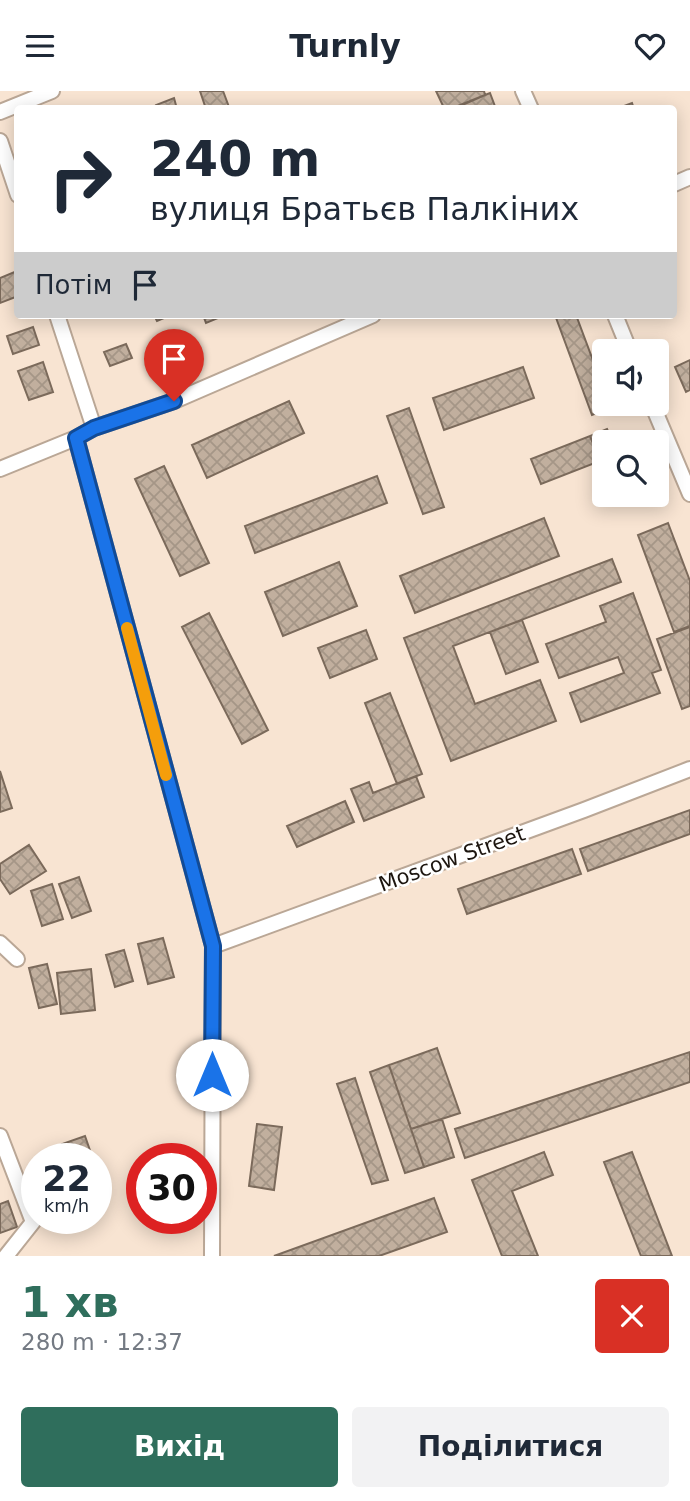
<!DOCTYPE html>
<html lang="uk">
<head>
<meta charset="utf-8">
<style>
	body { margin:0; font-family:"DejaVu Sans",sans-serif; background:#f2f2f3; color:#1f2937; height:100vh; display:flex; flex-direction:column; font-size:26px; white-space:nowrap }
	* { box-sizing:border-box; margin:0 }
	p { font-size:23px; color:#747a83 }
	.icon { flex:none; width:38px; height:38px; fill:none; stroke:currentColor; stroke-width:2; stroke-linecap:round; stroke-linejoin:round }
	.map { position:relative; height:1165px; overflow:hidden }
	.drawer { display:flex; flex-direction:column; background:#fff; flex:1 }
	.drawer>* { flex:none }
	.guide { position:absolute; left:14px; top:14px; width:663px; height:214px; border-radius:7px; box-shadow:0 4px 18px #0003; background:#fff; color:#1f2937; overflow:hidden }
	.fabs { position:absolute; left:592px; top:248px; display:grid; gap:14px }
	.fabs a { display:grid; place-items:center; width:77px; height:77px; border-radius:7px; background:#fff; box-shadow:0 4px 18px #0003; font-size:35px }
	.speed { position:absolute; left:21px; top:1052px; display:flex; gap:14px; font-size:35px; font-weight:700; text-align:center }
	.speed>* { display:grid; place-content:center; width:91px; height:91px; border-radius:50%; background:#fff; box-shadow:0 4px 18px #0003; line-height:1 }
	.speed small { font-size:18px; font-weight:400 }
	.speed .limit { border:10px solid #d22; background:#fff; color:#111 }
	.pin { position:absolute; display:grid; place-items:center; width:60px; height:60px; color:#fff; margin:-72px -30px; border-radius:50% 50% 50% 0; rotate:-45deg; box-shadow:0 0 7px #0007 }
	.pin .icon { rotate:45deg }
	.me { position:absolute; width:77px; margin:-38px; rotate:0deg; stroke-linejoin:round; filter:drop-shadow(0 0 5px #0008) }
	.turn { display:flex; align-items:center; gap:24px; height:147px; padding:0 21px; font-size:32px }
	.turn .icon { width:91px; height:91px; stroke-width:2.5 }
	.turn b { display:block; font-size:49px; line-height:60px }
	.then { display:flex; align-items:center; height:66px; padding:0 21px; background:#0003; gap:14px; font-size:26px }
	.round { display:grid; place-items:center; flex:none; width:74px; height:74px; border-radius:7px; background:#f2f2f3 }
	.overview { display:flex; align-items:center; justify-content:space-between; height:119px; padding:0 21px }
	h1 { font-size:42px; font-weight:800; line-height:52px; color:#2f6e5c }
	.primary-button { display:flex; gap:14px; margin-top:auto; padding:14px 21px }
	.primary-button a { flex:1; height:80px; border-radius:7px; background:#2f6e5c; color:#fff; font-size:28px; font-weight:800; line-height:80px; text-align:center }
	.primary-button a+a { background:#f2f2f3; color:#1f2937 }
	header { display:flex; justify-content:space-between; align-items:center; height:91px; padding:0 21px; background:#fff; font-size:32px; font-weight:800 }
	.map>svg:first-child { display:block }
</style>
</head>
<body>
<header><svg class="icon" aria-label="menu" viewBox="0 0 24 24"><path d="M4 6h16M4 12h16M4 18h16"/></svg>Turnly<svg class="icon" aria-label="heart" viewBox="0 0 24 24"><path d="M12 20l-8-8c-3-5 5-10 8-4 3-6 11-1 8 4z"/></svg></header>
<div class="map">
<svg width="690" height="1165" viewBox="0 0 690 1165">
	<defs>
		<pattern id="building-cross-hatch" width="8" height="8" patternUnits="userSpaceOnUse" patternTransform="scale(1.75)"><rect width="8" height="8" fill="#c1af9e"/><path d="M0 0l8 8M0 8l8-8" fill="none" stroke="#a59687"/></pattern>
	</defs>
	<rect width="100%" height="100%" fill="#f8e4d2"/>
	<path fill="url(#building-cross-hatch)" stroke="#7b6a5b" stroke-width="2" d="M200 0H223L229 16 206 18Z
		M436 0H484L485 4 453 17H444Z
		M490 2 496 18H453L485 4Z
		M174 7 177 18H157L156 14Z
		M632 12 634 18H616Z
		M17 180 18 205 0 212V187Z
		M154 224H171L157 230Z
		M203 224H222L223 225 206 232Z
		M555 224H576L604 299V313H609L610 317 592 324Z
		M33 236 39 254 13 263 7 245Z
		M126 253 132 267 110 275 104 261Z
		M690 269V299L686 301 675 276Z
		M43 271 53 301 29 309 18 280Z
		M523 276 534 307 444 339 433 307Z
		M289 310 304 342 207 387 192 354Z
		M409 317 444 416 423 423 387 325Z
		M607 338 613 352H604V368L600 370 590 345Z
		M590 345 600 370 541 393 531 368Z
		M164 375 209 472 180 485 135 388Z
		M377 385 387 412 255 462 245 435Z
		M544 427 559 465 415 522 400 485Z
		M668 432 690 490V535L674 541 638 444Z
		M612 468 621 491 453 555 475 613 540 589 556 630 451 670 404 547Z
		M339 471 357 515 283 545 265 501Z
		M633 502 661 579 652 582 660 602 581 631 570 602 624 582 618 566 559 587 546 553 606 531 600 515Z
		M209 522 268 639 242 653 182 536Z
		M522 529 538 571 506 583 490 541Z
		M690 536V615L682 618 657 548Z
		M366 539 377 568 330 587 318 557Z
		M390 602 422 683 397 693 365 612Z
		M0 680 12 717 0 721Z
		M416 685 424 706 364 730 351 698 369 691 373 702Z
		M345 710 354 731 297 756 287 735Z
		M690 719V743L588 780 580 758Z
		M29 754 46 780 10 803 0 788V773Z
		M572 758 581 783 467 823 458 798Z
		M79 786 91 820 72 827 59 793Z
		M52 793 63 828 42 835 31 800Z
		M163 847 174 886 148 893 138 853Z
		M124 859 133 890 115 896 106 864Z
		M47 873 57 913 39 917 29 877Z
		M91 878 95 919 61 923 57 882Z
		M437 957 460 1022 411 1038 389 974Z
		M690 961V991L465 1067 455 1038Z
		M389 974 424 1076 405 1082 370 981Z
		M355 987 388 1089 372 1093 337 993Z
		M442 1028 454 1066 424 1076 411 1038Z
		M257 1033 282 1036 274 1099 249 1095Z
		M85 1045 93 1068H67L62 1053Z
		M544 1061 553 1084 512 1100 538 1165H502L472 1089Z
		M632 1061 672 1165H641L604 1071Z
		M434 1107 447 1141 379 1165H274Z
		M8 1110 17 1136 0 1142V1113Z"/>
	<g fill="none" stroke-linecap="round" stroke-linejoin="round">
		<defs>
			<path id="minor" d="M523 0 531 18
				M0 21 52 0
				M0 50 18 104
				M674 93 690 86
				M57 224 94 337
				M615 224 630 261
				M652 313 690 403
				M76 347 213 855 212 1165
				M0 378 76 347 94 337 174 310 373 224
				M0 852 17 868
				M213 855 584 719 690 678
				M0 1045 33 1131 6 1165"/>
		</defs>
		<use href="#minor" stroke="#baa796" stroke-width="18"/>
		<use href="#minor" stroke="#fff" stroke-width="14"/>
	</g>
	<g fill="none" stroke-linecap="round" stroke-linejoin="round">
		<defs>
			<path id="route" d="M174 310 94 337 76 347 213 855 212 984"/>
		</defs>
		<use href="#route" stroke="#114b97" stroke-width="18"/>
		<use href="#route" stroke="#1a73e8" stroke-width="12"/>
		<path stroke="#f59e0b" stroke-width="12" d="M127 537 166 684"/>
	</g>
	<g text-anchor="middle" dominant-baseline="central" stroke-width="5" stroke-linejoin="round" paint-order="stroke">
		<g font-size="21" fill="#1c150f" stroke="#fff">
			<text transform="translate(452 768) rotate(-20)">Moscow Street</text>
		</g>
	</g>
</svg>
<div class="fabs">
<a><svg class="icon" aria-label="sound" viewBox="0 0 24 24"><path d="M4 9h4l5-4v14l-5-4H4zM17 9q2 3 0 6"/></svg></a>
<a><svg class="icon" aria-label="search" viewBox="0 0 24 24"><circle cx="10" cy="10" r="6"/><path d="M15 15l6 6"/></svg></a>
</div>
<div class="speed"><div>22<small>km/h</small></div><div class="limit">30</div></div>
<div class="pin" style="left:174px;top:310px;background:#d93025"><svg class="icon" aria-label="arrive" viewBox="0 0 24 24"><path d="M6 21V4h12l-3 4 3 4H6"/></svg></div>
<svg class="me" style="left:212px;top:984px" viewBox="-20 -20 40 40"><circle r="19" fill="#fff"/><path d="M0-13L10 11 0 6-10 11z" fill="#1a73e8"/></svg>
<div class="guide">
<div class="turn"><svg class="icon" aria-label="right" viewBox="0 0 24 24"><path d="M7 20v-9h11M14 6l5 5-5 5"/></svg><div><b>240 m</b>вулиця Братьєв Палкіних</div></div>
<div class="then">Потім<svg class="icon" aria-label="arrive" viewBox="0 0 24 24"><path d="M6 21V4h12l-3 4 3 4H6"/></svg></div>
</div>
</div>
<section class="drawer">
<div class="overview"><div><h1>1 хв</h1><p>280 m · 12:37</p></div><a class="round" style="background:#d93025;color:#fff"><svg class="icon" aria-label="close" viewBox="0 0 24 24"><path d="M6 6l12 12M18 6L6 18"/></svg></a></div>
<div class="primary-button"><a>Вихід</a><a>Поділитися</a></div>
</section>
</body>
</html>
